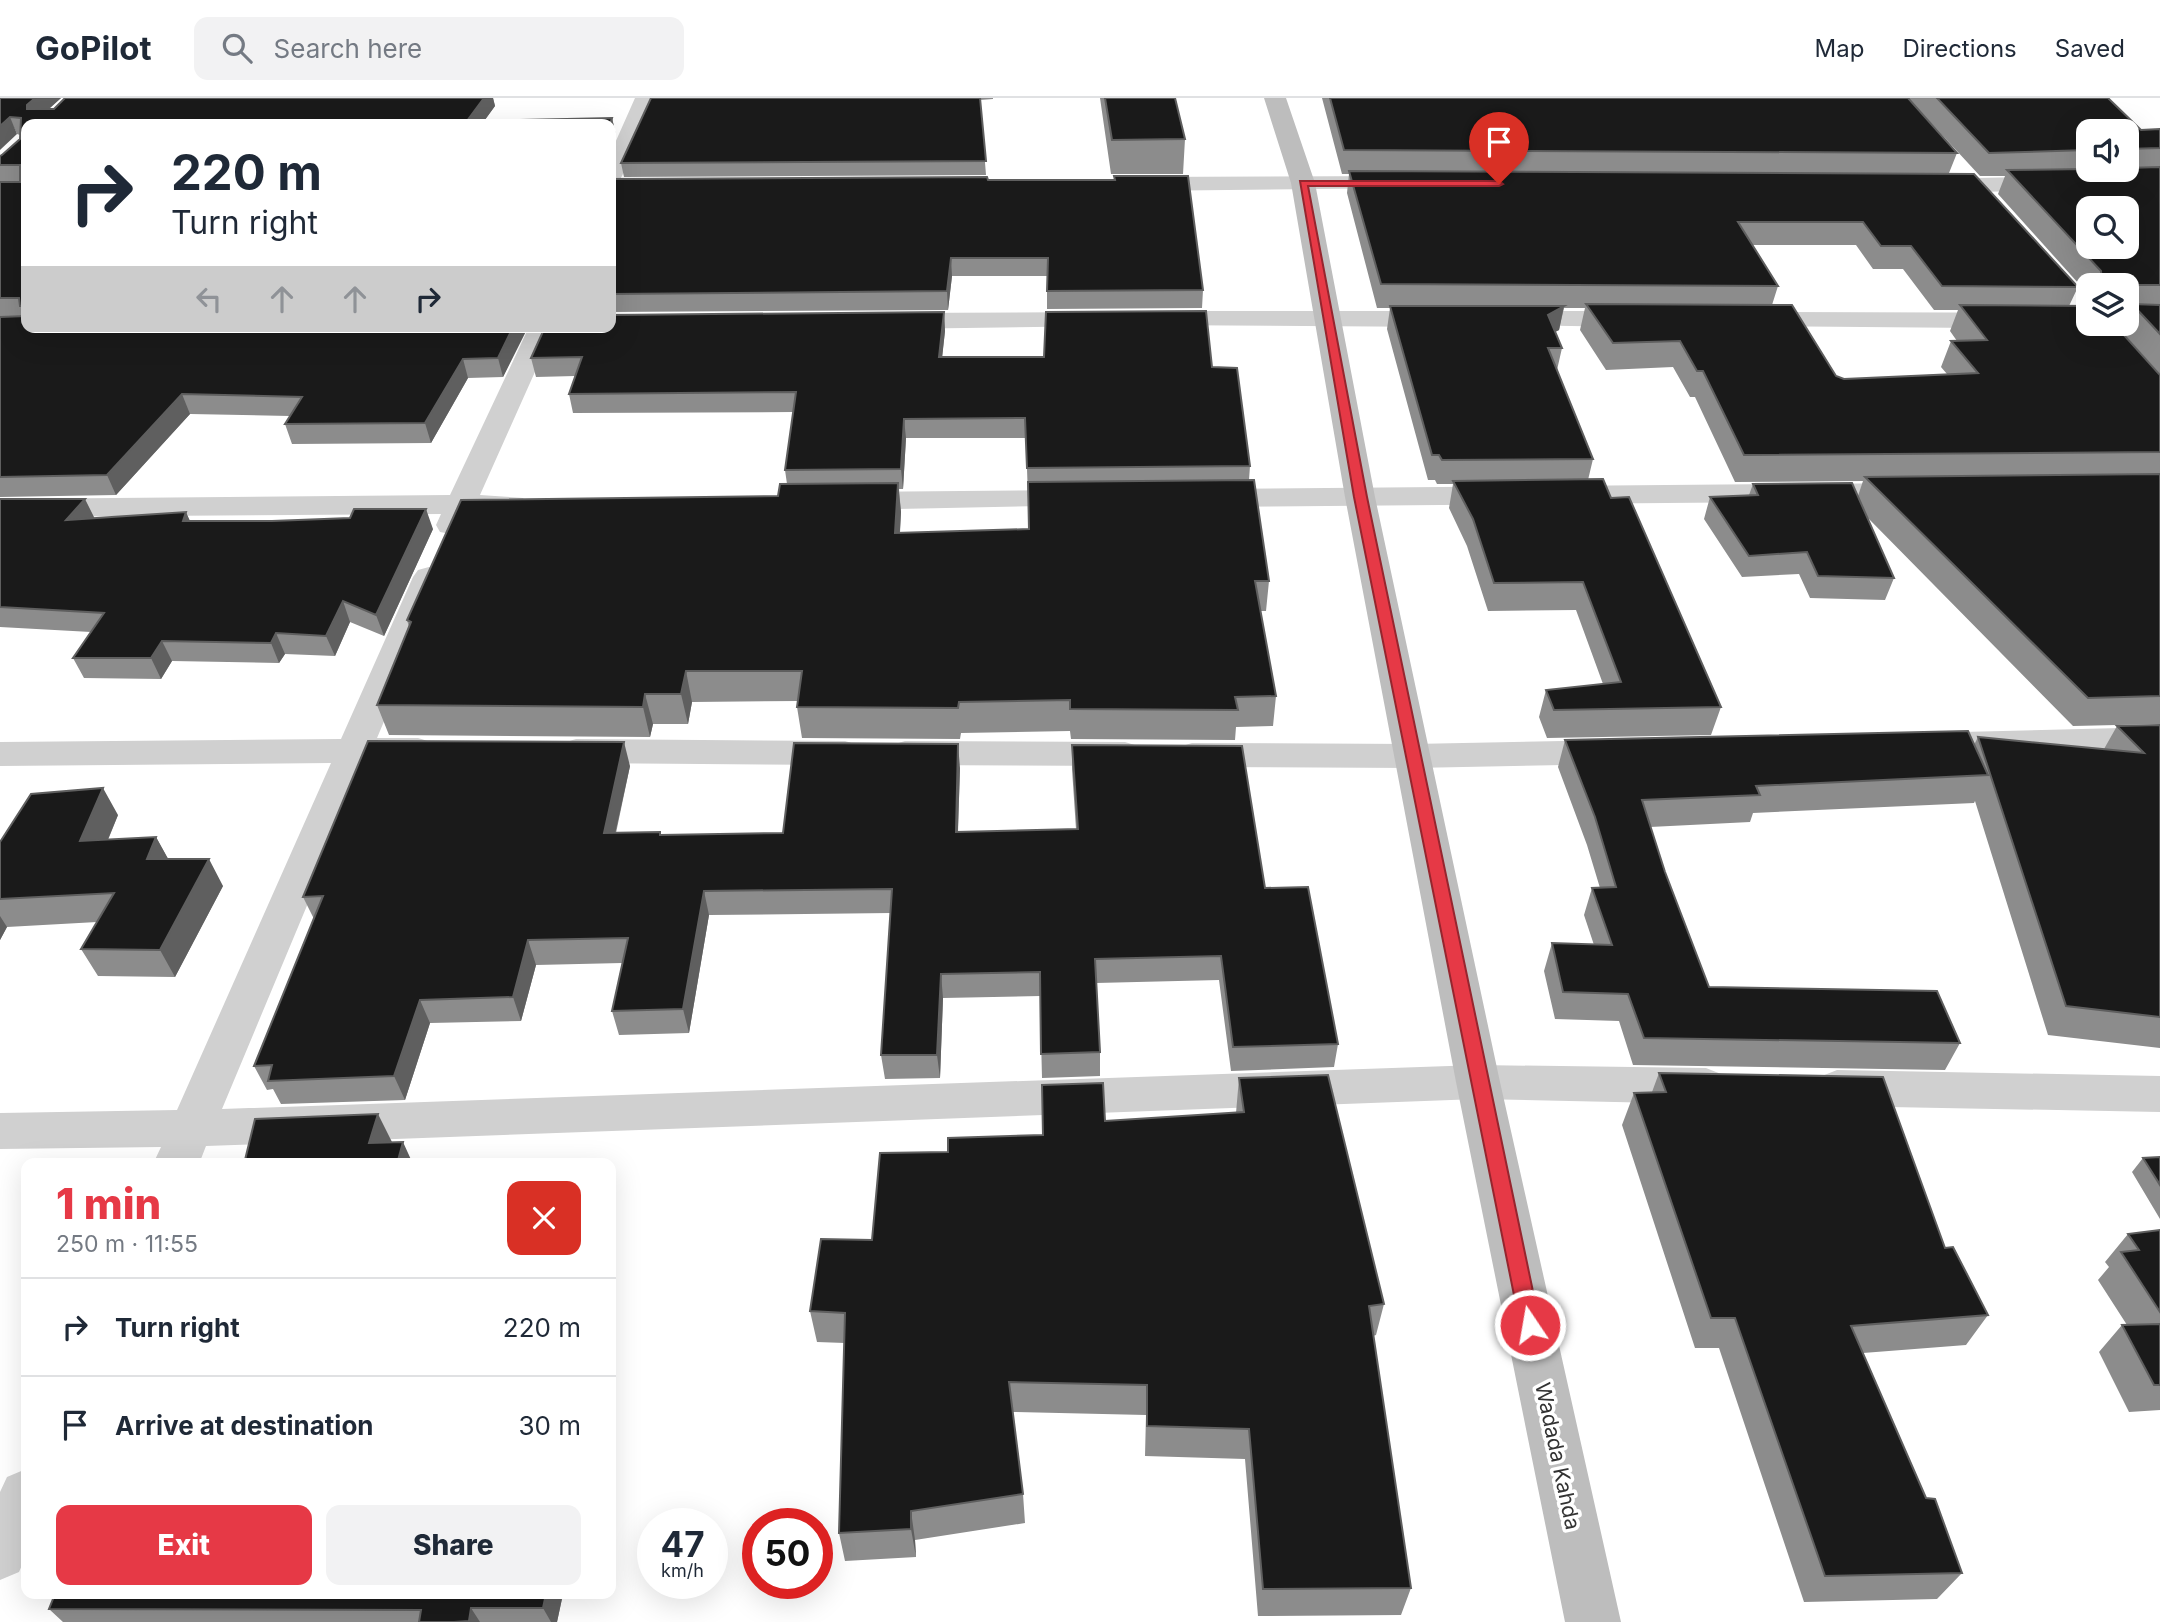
<!DOCTYPE html>
<html lang="en">
<head>
<meta charset="utf-8">
<style>
	body { margin:0; font-family:Inter,sans-serif; background:#f2f2f3; color:#1f2937; height:100vh; display:flex; flex-direction:column; font-size:26px; white-space:nowrap }
	* { box-sizing:border-box; margin:0 }
	p { font-size:23px; color:#747a83 }
	.icon { flex:none; width:38px; height:38px; fill:none; stroke:currentColor; stroke-width:2; stroke-linecap:round; stroke-linejoin:round }
	.map { position:relative; flex:1; overflow:hidden }
	.panel { position:absolute; left:21px; top:1060px; width:595px; height:441px; display:flex; flex-direction:column; background:#fff; border-radius:14px; box-shadow:0 7px 28px #0002 }
	.panel>* { flex:none }
	.banner { position:absolute; left:21px; top:21px; width:595px; height:214px; border-radius:14px; box-shadow:0 7px 28px #0002; background:#fff; color:#1f2937; overflow:hidden }
	.controls { position:absolute; left:2076px; top:21px; display:grid; gap:14px }
	.controls a { display:grid; place-items:center; width:63px; height:63px; border-radius:14px; background:#fff; box-shadow:0 7px 28px #0002; font-size:35px }
	.speed { position:absolute; left:637px; top:1410px; display:flex; gap:14px; font-size:35px; font-weight:700; text-align:center }
	.speed>* { display:grid; place-content:center; width:91px; height:91px; border-radius:50%; background:#fff; box-shadow:0 7px 28px #0002; line-height:1 }
	.speed small { font-size:18px; font-weight:400 }
	.speed .limit { border:10px solid #d22; background:#fff; color:#111 }
	.pin { position:absolute; display:grid; place-items:center; width:60px; height:60px; color:#fff; margin:-72px -30px; border-radius:50% 50% 50% 0; rotate:-45deg; box-shadow:0 0 7px #0007 }
	.pin .icon { rotate:45deg }
	.me { position:absolute; width:77px; margin:-38px; rotate:348deg; stroke-linejoin:round; filter:drop-shadow(0 0 5px #0008) }
	.turn { display:flex; align-items:center; gap:24px; height:147px; padding:0 35px; font-size:32px }
	.turn .icon { width:91px; height:91px; stroke-width:2.5 }
	.turn b { display:block; font-size:49px; line-height:60px }
	.lanes { display:flex; align-items:center; height:66px; padding:0 35px; background:#0003; justify-content:center; gap:35px; direction:ltr }
	.lanes .off { opacity:.35 }
	.round { display:grid; place-items:center; flex:none; width:74px; height:74px; border-radius:14px; background:#f2f2f3 }
	.headline { display:flex; align-items:center; justify-content:space-between; height:119px; padding:0 35px }
	h1 { font-size:42px; font-weight:800; line-height:52px; color:#e63946 }
	.button { display:flex; gap:14px; margin-top:auto; padding:14px 35px }
	.button a { flex:1; height:80px; border-radius:14px; background:#e63946; color:#fff; font-size:28px; font-weight:800; line-height:80px; text-align:center }
	.button a+a { background:#f2f2f3; color:#1f2937 }
	ul { padding:0; list-style:none }
	li { display:flex; align-items:center; gap:21px; height:98px; padding:0 35px; border-top:2px solid #e0e1e3 }
	li div { flex:1 }
	li b { display:block; font-size:26px }
	li em { font-style:normal }
	header { display:flex; align-items:center; gap:42px; box-sizing:border-box; height:98px; padding:0 35px; background:#fff; border-bottom:2px solid #e0e1e3 }
	header strong { font-size:33px }
	nav { display:flex; gap:38px; margin-inline-start:auto; font-size:24px }
	.search { width:490px; height:63px; background:#f2f2f3; display:flex; align-items:center; gap:18px; box-sizing:border-box; padding:0 24px; border-radius:14px; color:#747a83; font-size:26px }
	.map>svg:first-child { display:block }
</style>
</head>
<body>
<header>
<strong>GoPilot</strong>
<div class="search"><svg class="icon" aria-label="search" viewBox="0 0 24 24"><circle cx="10" cy="10" r="6"/><path d="M15 15l6 6"/></svg>Search here</div>
<nav><a>Map</a><a>Directions</a><a>Saved</a></nav>
</header>
<div class="map">
<svg width="2160" height="1524" viewBox="0 0 2160 1524">
	<rect width="100%" height="100%" fill="#fff"/>
	<g fill="none" stroke-linecap="round" stroke-linejoin="round">
		<path fill="#d0d0d0" fill-rule="evenodd" d="M635 0H657L622 78 619 83 611 85V54Z
			M2160 76V90L1932 95 1924 93 1920 88 1924 83 1932 81Z
			M1400 78 1408 80 1412 85 1408 90 1138 93 1130 91 1126 86 1130 81 1138 79Z
			M1155 213H1442L1451 215 1455 221 1451 227 1442 229 1146 227 1142 221 1146 215Z
			M1509 213H1634L1643 215 1647 221 1643 227 1634 229 1500 227 1496 221 1500 215Z
			M1099 214 1108 216 1112 222 1108 228 893 231 884 229 880 223 884 217 893 215Z
			M1750 214 2088 215V226H2099L2088 231 1741 228 1737 222 1741 216Z
			M529 229H555L480 397 523 400 527 406 523 412 472 415 462 434 451 436 440 434 436 427 441 416 0 419V401L450 397Z
			M1912 385 1923 388 1927 394 1923 400 1912 403 1206 409 1195 406 1191 400 1195 394 1206 391Z
			M1079 392 1090 395 1094 401 1090 407 849 412 838 409 834 403 838 397 849 394Z
			M429 469 440 472 445 479 377 640H418L431 644 436 652 431 660 418 664H367L222 1011 1478 967 1706 970 1721 976 1728 988 1721 1000 1706 1006 1478 1001 206 1048 199 1066H153L161 1049 0 1051V1015L177 1012 331 665 0 668V644L341 641 413 479 418 472Z
			M2160 629V653L1920 659 1907 655 1902 647 1907 639 1920 635Z
			M576 641 845 643 858 647 863 655 858 663 845 667 576 665 563 661 558 653 563 645Z
			M1615 642 1628 646 1633 654 1628 662 1615 666 1413 670 1192 669 1179 665 1174 657 1179 649 1192 645 1413 646Z
			M905 643 1125 644 1138 648 1143 656 1138 664 1125 668 905 667 892 663 887 655 892 647Z
			M1837 972 2160 978V1014L1837 1008 1822 1002 1815 990 1822 978Z
			M26 1371V1458L19 1474 0 1482V1394L7 1379Z"/>
		<path fill="#bdbdbd" fill-rule="evenodd" d="M1264 0H1286L1315 85 1375 399 1500 984 1621 1524H1565L1456 984 1345 399 1291 85Z"/>
	</g>
	<path fill="#8c8c8c" fill-rule="evenodd" d="M0 0H61L49 11H54L65 0H493L495 8 484 23 612 20 616 37 26 26V229H528L503 279 468 280 431 345 292 346 285 326 290 318 190 316 116 397 0 399V58L2 57 20 41V37L17 36Z
		M651 0H993V1L980 2 986 77 624 79 621 65Z
		M1100 0H1175L1185 41 1183 76H1111Z
		M1322 0H1908L1957 55 1949 75 2078 189 2069 208 2160 277V626L2073 628 1866 418 1894 480 1885 502 1810 500 1799 476 1742 479 1704 421 1710 399 1749 397 1753 386 1858 398 1863 383 1735 384 1695 299H1690L1673 269 1606 272 1580 232 1585 210H1564L1559 232 1555 234 1562 250 1557 272 1593 361 1588 382 1611 400 1721 609 1711 637 1547 640 1539 619 1546 592 1603 586 1576 512 1488 513 1467 448 1449 410 1453 386H1437L1435 382H1428L1387 231 1390 210H1377L1347 95 1349 76H1342ZM1752 147H1856L1873 171H1903L1934 212H1958L1950 233 1957 243H1951L1941 269 1947 276 1844 281 1836 278 1772 207 1778 188Z
		M1908 0H2108L2141 32 2160 31V276L2120 232 2123 226H2126V218L2129 212 2126 217V187H2088V196L1998 96 2005 78H1980ZM2088 33H2126V72H2088Z
		M1114 78 1203 192 1202 210 1047 211V178H952L948 212 611 214V215V81L1114 82Z
		M944 214 945 233 942 259 1212 269 1250 368 1249 382 1269 483 1266 513H1260L1276 598 1273 628 1236 629 1235 642 1071 641 1070 633 961 635 960 641 802 640 797 609 798 603 692 604 688 626H653L650 639 389 637 377 607 409 529 407 522 778 398 787 386 785 372 793 314 573 315 569 296 575 278 536 279 531 260ZM906 340H1026L1029 431 900 435 901 414 899 391H903Z
		M0 401 95 420 433 431 384 538 350 524 335 558 285 556 279 565 172 563 161 581 84 580 73 560 91 534 0 529Z
		M2160 627V950L2048 937 1975 703 1974 705 1753 715 1750 724 1650 729 1665 774 1709 889 1960 945 1945 972 1633 967 1619 923 1555 921 1544 873 1552 845 1594 847 1584 817 1592 790H1600L1587 747 1558 669 1565 642 1974 647 1978 639 2104 651 2117 628Z
		M1072 647 1265 790 1338 946 1334 969 1231 973 1219 882 1096 885 1100 954V978L1042 980 1040 898 943 900 940 980 885 981 881 957 891 815 709 817 689 935 619 937 612 913 622 865 536 867 521 923 430 925 405 1002 281 1006 273 991 267 992 254 968 314 821 303 799 630 668 616 735 660 734 661 737 783 735 960 670 958 734 1076 731 1072 671Z
		M118 717 108 742 156 739 168 761 223 788 175 879 98 878 81 851 97 824 7 829 0 842V744Z
		M1659 975 1945 1150 1988 1217 1966 1247 1863 1255 1926 1400 1962 1475 1937 1501 1804 1504 1719 1250H1695L1622 1027 1634 995 1652 994Z
		M1239 980 1384 1206 1376 1237 1373 1238 1411 1490 1401 1517 1258 1518 1245 1361 1145 1358 1146 1317 1013 1314 1023 1396 1025 1425 915 1442 916 1459 845 1463 839 1435 845 1245 817 1244 810 1213 948 1054 1043 1037 1105 1023 1236 1015Z
		M2160 1059V1121L2132 1074 2143 1060Z
		M2160 1132V1312L2129 1314 2099 1254 2122 1227H2127L2098 1182 2109 1169 2105 1164 2128 1136Z
		M563 1496 557 1524H63L49 1511Z"/>
	<path fill="#5f5f5f" d="M35 0H61L34 24 27 11V7Z
		M484 0H493L495 8 482 26 467 23Z
		M10 19 17 36 0 52V28Z
		M612 20 616 37 611 48V26H610Z
		M951 160 952 178 948 212 947 193Z
		M1564 208 1559 232 1543 240 1548 217Z
		M944 214 945 233 940 279 939 259Z
		M513 229H528L503 279 498 260Z
		M463 261 468 280 431 345 425 325Z
		M182 296 190 316 116 397 107 377Z
		M904 321 906 340 903 391 901 371Z
		M898 385 901 414 898 465 895 435Z
		M85 401 95 421 66 422Z
		M426 411 433 431 384 538 376 517Z
		M186 414 195 434 183 423Z
		M343 503 350 524 335 558 326 538Z
		M276 535 285 556 279 565 271 545Z
		M162 543 172 563 161 581 151 560Z
		M686 573 692 604 688 626 681 596Z
		M645 596 653 626 650 639 643 609Z
		M624 644 630 668 610 759 604 735Z
		M958 646 960 670 957 758 956 734Z
		M103 690 118 717 96 770 80 743Z
		M156 739 171 766 147 761Z
		M209 761 223 788 175 879 160 852Z
		M704 793 709 817 689 935 683 911Z
		M0 818 7 829 0 842Z
		M528 842 536 867 521 923 513 899Z
		M941 876 943 900 940 980 937 957Z
		M420 902 430 925 405 1002 394 978Z
		M378 1016 392 1044 369 1045Z
		M403 1044 413 1066H397Z
		M911 1413 915 1442 916 1459 911 1431Z
		M546 1496H563L557 1524H551L543 1510Z
		M471 1510 480 1524H470L469 1523Z"/>
	<path fill="#1a1a1a" stroke="#5f5f5f" stroke-width="2" fill-rule="evenodd" d="M0 0H35L27 7V11H54L65 0H484L467 23 612 20 610 26H26V208H20L19 200H0V84H20V67H0V58L2 57 20 41 21 20 10 19 0 28Z
		M651 0H980L986 63 621 65Z
		M1105 0H1175L1185 41 1112 42Z
		M1330 0H1908L1957 55 1344 52Z
		M1937 0H2108L2141 32 2160 31V50L2126 51V33H2088V52L1989 55Z
		M2160 69V187H2138L2135 198H2126V187H2102L2101 173 2007 72 2088 71V72H2126V70ZM2088 110H2126V149H2088Z
		M1349 73 1974 76 2078 189 1942 188 1911 148H1881L1863 124H1738L1778 188 1381 186Z
		M1114 78H1188L1203 192 1047 193 1048 160H951L947 193 611 196V81L987 79 988 82H1115Z
		M1586 206 1792 207 1836 278 1844 281 1978 275 1951 243 1987 242 1960 207 2088 208V226H2114L2160 277V354L1744 357 1703 273H1697L1680 243 1613 245Z
		M2132 206 2160 207V236Z
		M1390 208H1564L1548 217 1562 250H1548L1593 361 1442 362 1439 357H1432Z
		M1206 213 1212 269 1237 270 1250 368 1027 370 1025 320 904 321 901 371 785 372 796 294 569 296 582 259 531 260 545 229H611V217L944 214 939 259H1044L1046 214Z
		M26 218V229H513L498 260 463 261 425 325 285 326 302 299 182 296 107 377 0 379V219Z
		M2160 376V598L2088 600 1865 379Z
		M1603 381 1611 400 1629 399 1721 609 1554 612 1546 592 1621 584 1583 484 1494 485 1473 421 1453 383Z
		M1254 382 1269 483H1255L1276 598 1235 599 1238 612 1070 611V602L959 604 958 610 797 609 802 573H686L681 596H645L643 609 377 607 411 524 407 522 461 402 778 398 780 386 898 385 895 435 1029 431 1028 384Z
		M1852 385 1894 480 1818 478 1807 454 1749 458 1710 399 1758 397 1753 386Z
		M0 401H85L66 422 186 414 183 423H272L350 420 354 411H426L376 517 343 503 326 538 276 535 271 545 162 543 151 560H73L104 515 0 509Z
		M2160 627V919L2066 908 1978 639 2144 655 2117 628Z
		M1968 633 1988 677 1756 688 1760 697 1642 702 1665 774 1709 889 1937 893 1960 945 1644 940 1628 896 1563 894 1552 845 1612 847 1592 790 1616 789 1595 719 1565 642Z
		M368 643 624 644 604 735 660 734V737L783 735 794 645 958 646 956 734 1078 731 1072 647 1242 648 1265 790 1308 789 1338 946 1233 949 1221 858 1095 861 1100 954 1041 956 1040 874 941 876 937 957H881L892 791 704 793 683 911 612 913 628 840 528 842 513 899 420 902 394 978 268 983 272 967 254 968 323 798 303 799Z
		M103 690 80 743 156 739 147 761H209L160 852 81 851 114 795 0 801V744L31 696Z
		M1659 975 1883 979 1945 1150 1953 1149 1988 1217 1851 1228 1926 1400 1935 1401 1962 1475 1825 1478 1735 1220H1711L1634 995 1666 994Z
		M1328 977 1384 1206 1369 1208 1411 1490 1263 1491 1249 1331 1147 1328V1287L1009 1284 1023 1396 911 1413V1431L839 1435 845 1215 810 1213 821 1141 872 1142 880 1055 948 1054V1040L1043 1037 1042 987 1103 985 1105 1023 1244 1014 1239 980Z
		M378 1016 369 1045 403 1044 397 1066H244L255 1021Z
		M2160 1059V1087L2143 1060Z
		M2160 1132V1214L2121 1154 2139 1152 2128 1136Z
		M2160 1226V1287H2154L2122 1227Z
		M55 1496H546L543 1510H471L469 1523 454 1524H419L421 1512 49 1511Z"/>
	<path fill="#e63946" stroke="#96252e" stroke-width="2" d="M1300 83H1499L1503 86 1499 88H1308L1367 399 1540 1227 1537 1233 1530 1236 1523 1233 1520 1227 1354 399Z"/>
	<g text-anchor="middle" dominant-baseline="central" stroke-width="7" stroke-linejoin="round" paint-order="stroke">
		<g font-size="21" fill="#333" stroke="#fff">
			<text transform="translate(1558 1358) rotate(78)">Wadada Kahda</text>
		</g>
	</g>
</svg>
<div class="controls">
<a><svg class="icon" aria-label="sound" viewBox="0 0 24 24"><path d="M4 9h4l5-4v14l-5-4H4zM17 9q2 3 0 6"/></svg></a>
<a><svg class="icon" aria-label="search" viewBox="0 0 24 24"><circle cx="10" cy="10" r="6"/><path d="M15 15l6 6"/></svg></a>
<a><svg class="icon" aria-label="layers" viewBox="0 0 24 24"><path d="M12 4l9 5-9 5-9-5zM3 14l9 5 9-5"/></svg></a>
</div>
<div class="speed"><div>47<small>km/h</small></div><div class="limit">50</div></div>
<div class="pin" style="left:1499px;top:86px;background:#d93025"><svg class="icon" aria-label="arrive" viewBox="0 0 24 24"><path d="M6 21V4h12l-3 4 3 4H6"/></svg></div>
<svg class="me" style="left:1530px;top:1227px" viewBox="-20 -20 40 40"><circle r="17" fill="#e63946" stroke="#fff" stroke-width="3"/><path d="M0-11L8 9 0 5-8 9z" fill="#fff"/></svg>
<div class="banner">
<div class="turn"><svg class="icon" aria-label="right" viewBox="0 0 24 24"><path d="M7 20v-9h11M14 6l5 5-5 5"/></svg><div><b>220 m</b>Turn right</div></div>
<div class="lanes"><svg class="icon off" aria-label="left" viewBox="0 0 24 24"><path d="M17 20v-9H6M10 6l-5 5 5 5"/></svg><svg class="icon off" aria-label="ahead" viewBox="0 0 24 24"><path d="M12 20V5M6 11l6-6 6 6"/></svg><svg class="icon off" aria-label="ahead" viewBox="0 0 24 24"><path d="M12 20V5M6 11l6-6 6 6"/></svg><svg class="icon" aria-label="right" viewBox="0 0 24 24"><path d="M7 20v-9h11M14 6l5 5-5 5"/></svg></div>
</div>
<section class="panel">
<div class="headline"><div><h1>1 min</h1><p>250 m · 11:55</p></div><a class="round" style="background:#d93025;color:#fff"><svg class="icon" aria-label="close" viewBox="0 0 24 24"><path d="M6 6l12 12M18 6L6 18"/></svg></a></div>
<ul>
<li><svg class="icon" aria-label="right" viewBox="0 0 24 24"><path d="M7 20v-9h11M14 6l5 5-5 5"/></svg><div><b>Turn right</b></div><em>220 m</em></li>
<li><svg class="icon" aria-label="arrive" viewBox="0 0 24 24"><path d="M6 21V4h12l-3 4 3 4H6"/></svg><div><b>Arrive at destination</b></div><em>30 m</em></li>
</ul>
<div class="button"><a>Exit</a><a>Share</a></div>
</section>
</div>
</body>
</html>
